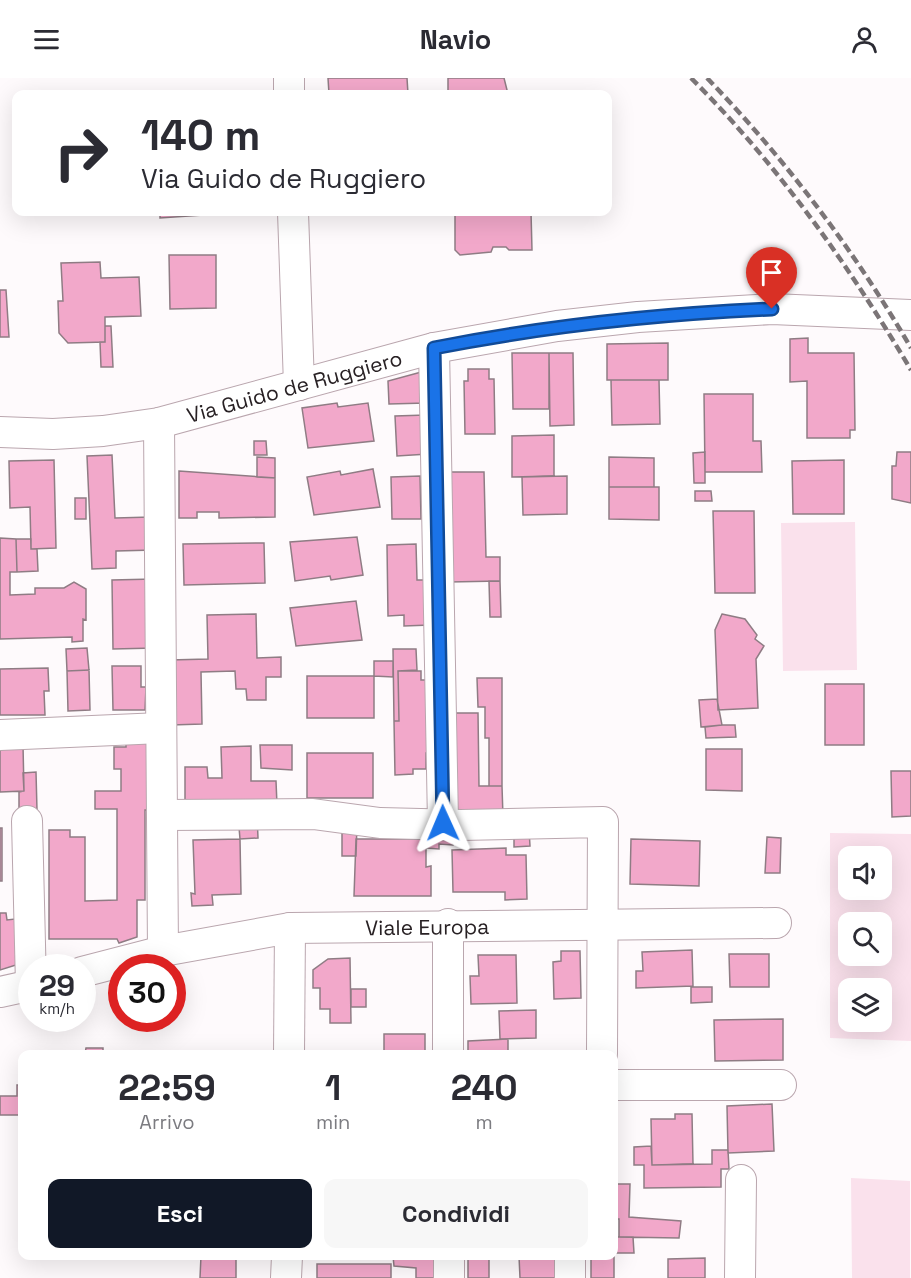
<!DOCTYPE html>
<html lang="it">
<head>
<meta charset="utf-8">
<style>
	body { margin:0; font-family:"Space Grotesk",sans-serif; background:#f7f7f7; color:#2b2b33; height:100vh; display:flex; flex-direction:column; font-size:22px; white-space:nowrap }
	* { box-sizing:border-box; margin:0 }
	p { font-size:20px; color:#7c7c81 }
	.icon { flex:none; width:33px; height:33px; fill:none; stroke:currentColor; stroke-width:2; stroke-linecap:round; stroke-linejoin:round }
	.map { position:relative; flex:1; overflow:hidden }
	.panel { position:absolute; left:18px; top:972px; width:600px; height:210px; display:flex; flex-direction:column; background:#fff; border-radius:12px; box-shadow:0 6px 24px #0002 }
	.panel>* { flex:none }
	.top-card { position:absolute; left:12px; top:12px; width:600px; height:126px; border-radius:12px; box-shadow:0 6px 24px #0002; background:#fff; color:#2b2b33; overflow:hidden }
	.fabs { position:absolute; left:838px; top:768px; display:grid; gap:12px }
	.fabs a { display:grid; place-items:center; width:54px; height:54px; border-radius:12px; background:#fff; box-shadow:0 6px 24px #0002; font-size:30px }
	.speed { position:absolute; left:18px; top:876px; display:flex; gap:12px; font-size:30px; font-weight:700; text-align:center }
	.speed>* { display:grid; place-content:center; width:78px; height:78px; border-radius:50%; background:#fff; box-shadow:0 6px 24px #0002; line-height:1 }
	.speed small { font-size:15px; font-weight:400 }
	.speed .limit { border:9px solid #d22; background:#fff; color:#111 }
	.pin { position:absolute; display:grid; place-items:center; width:51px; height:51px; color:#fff; margin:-62px -26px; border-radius:50% 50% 50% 0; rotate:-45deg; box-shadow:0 0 6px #0007 }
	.pin .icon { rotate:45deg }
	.me { position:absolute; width:66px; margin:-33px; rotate:359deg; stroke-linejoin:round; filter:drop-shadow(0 0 4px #0008) }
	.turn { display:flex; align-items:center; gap:21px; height:126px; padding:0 30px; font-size:27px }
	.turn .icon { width:78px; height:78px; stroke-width:2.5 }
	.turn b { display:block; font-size:42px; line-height:51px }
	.eta { display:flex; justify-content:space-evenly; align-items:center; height:102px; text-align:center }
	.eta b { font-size:36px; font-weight:700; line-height:42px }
	.action { display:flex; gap:12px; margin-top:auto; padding:12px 30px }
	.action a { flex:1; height:69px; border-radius:12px; background:#111827; color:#fff; font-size:24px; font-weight:700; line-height:69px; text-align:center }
	.action a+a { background:#f7f7f7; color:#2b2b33 }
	header { display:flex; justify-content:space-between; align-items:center; height:78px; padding:0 30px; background:#fff; font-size:27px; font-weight:700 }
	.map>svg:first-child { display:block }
</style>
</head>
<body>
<header><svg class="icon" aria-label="menu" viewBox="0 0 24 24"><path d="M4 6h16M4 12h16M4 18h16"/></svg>Navio<svg class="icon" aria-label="person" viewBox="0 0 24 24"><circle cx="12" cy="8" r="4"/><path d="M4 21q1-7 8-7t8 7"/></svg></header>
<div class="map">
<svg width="911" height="1200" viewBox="0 0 911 1200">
	<rect width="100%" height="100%" fill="#fefafc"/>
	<path fill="#fae1ec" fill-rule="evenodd" d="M855 444 857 592 783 593 781 445Z
		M830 755 911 756V963L830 960ZM849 778H882V812H849ZM849 844H882V878H849ZM849 910H882V944H849Z
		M851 1100 910 1103V1200H852Z"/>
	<path fill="#f2a8ca" stroke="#8f7c84" stroke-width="1.5" d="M328 0H407L408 16H329Z
		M448 0H504L508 16H448Z
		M160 134H203V137L160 140Z
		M455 134H531L532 172H509L506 169H493L491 174 460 177 455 172Z
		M169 177H216V230L170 231Z
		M100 184 101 200 139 199 141 238 105 239V264L68 265 59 255 58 223H63L61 185Z
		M0 212H6L9 259H0Z
		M105 248H111L113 289H101L100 264H105Z
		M808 260V275H854L855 352H850V360H807V303L790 304V261Z
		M668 265V302H607V266Z
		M512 275H549V331H513Z
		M549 275H573L574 347 550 348Z
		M468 291H489V301H494L495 356H465L464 303H468Z
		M425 293 426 325 389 326 388 303Z
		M611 302H659L660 346 612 347Z
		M704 316H753V363H761L762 394H705Z
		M337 325 338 329 368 325 374 363 308 370 302 330Z
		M426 337 428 376 397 378 395 338Z
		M554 357V398L512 399V358Z
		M254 363H266L267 377H254Z
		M705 374V405H694L693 375Z
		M897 374H911V425L892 421V388H896Z
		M112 377 115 440 151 439 154 472 116 473V490L92 491 87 378Z
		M257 379 275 380V400L257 399Z
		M609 379 654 380V409H609Z
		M54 382 56 470 31 471 30 429 10 430 9 383Z
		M844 382V436H793L792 383Z
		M373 391 380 429 314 437 307 399 340 393 341 397Z
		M179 393 275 400V439L219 440V434H197V440H179Z
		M450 394H484L486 479H500V503L449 504Z
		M420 398 421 441H392L391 399Z
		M567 398V436L523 437 522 399Z
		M609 409H659V442L609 441Z
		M695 413H711L712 423H695Z
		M75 420H86V441H75Z
		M713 433H754L755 515H715Z
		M357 459 363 497 331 502 330 498 295 503 290 464Z
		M0 460 16 461 17 494H10V517L35 516V510H64L74 504 86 511V542L83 541V563L72 564V559L0 561Z
		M16 461H31V471H37L38 493 17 494Z
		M264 465 265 505 184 507 183 466Z
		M416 466 417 502H429L430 547 404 548V537L388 538 387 467Z
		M154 501 155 570 113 571 112 502Z
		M489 503H500L501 539H490Z
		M356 523 362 562 296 568 290 530Z
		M256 536 257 580 281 579V599H266V622H247L246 611H236L235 593 201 594 202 646 171 647 170 582 208 581 207 537Z
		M722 536 745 541 757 557 755 561 764 568 756 581 758 630 718 632 715 552Z
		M87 570 89 592 67 593 66 571Z
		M393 571H416L417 592 398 593 399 643H394Z
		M374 583H393V599L374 598Z
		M112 588H141V609H146L145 632H113Z
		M48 590 49 613H44L45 637H0V591Z
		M89 592 90 632 68 633 67 593Z
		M398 593H421V602H431L432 675H426V691H413V696L395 697 394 643H399Z
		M307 598H374V640H307Z
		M477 600H502V708H489V660H485V629H478Z
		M825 606H864V667H825Z
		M717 621 722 647 701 649 699 622Z
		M453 635H478L479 708H502L503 739H453Z
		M722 647H735L736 659 706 660 705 649Z
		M126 663H151V732H145V822H137V859L119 865 117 861H49V752H70V759H85V823L117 822V731H95V713H121V691H114V669H126Z
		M23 667 24 713 0 714V668Z
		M260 667H292V692L261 690Z
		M251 668V703H276L277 727 185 728V689H207L208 700H222L221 669Z
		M706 671H742V713L706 712Z
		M307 675H373V720H307Z
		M891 693H911V738L892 739Z
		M36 694 37 732H19V714L24 713 23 695Z
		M257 736 258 760 240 761 239 749Z
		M342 744 357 746 356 778H342Z
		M0 750H2V803H0Z
		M452 751 453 767 439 766V771L426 770V761Z
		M529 751 530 768 514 769V752Z
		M767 759 781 760 780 795H765Z
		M240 761 241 816 212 817 213 827 192 828 191 815 195 816 193 762Z
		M356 761H426V789L431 788V818H354Z
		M631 761 700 763 699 808 630 806Z
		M506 770V777H526L527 821 505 822V814H453L452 772Z
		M0 835H6L7 842 15 841 16 887 0 892Z
		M692 872 693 908 636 910V893H643L642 874Z
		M561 873H580L581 920 554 921 553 884 561 883Z
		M729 876H769V909H730Z
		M478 877H516L517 925 471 926 470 898H479Z
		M350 880 351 945H330V931H320V910H313V892L328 881Z
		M691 909H712V924L691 925Z
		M351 911H366V929H351Z
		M536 932V960L500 961 499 933Z
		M783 941V982L715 983 714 942Z
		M384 956H425V976H384Z
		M508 961V976H468V963Z
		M86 970H103V976H85Z
		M17 1007H22V1037H0V1018H17Z
		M772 1026 774 1073 728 1075 727 1028Z
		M675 1036H692L693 1086 652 1087 651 1041H675Z
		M651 1068 652 1087 712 1086V1072H728L729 1091H721V1109L644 1110V1087H634V1069Z
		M614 1106H630L629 1139 681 1143 679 1160 619 1159V1141H614Z
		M614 1159H633L634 1175H614V1200H591V1178H614Z
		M201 1178H236V1200H200Z
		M239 1178H272V1181L239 1180Z
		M393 1178H438V1200H416V1190L394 1188Z
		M468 1178H502H489V1200H468Z
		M519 1178H561V1200H520Z
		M705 1180V1200H668V1181Z
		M317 1186H391V1200H317Z"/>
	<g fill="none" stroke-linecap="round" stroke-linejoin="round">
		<defs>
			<g id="minor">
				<path d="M289 0V16"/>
				<path d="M293 134 299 307"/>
				<path d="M434 270 443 745"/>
				<path d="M159 345 163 873"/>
				<path id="s1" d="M0 354 53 356 103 353 159 345 434 270 557 248 638 239 772 231 911 237"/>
				<path d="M0 657 161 650"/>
				<path d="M162 737 313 736 380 745 461 747 603 744 602 976"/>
				<path d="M27 743 31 907"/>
				<path d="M448 846V976"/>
				<path id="s2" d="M82 894 163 873 290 850 776 845"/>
				<path d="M0 914 32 907"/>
				<path d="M289 976 290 850"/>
				<path d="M614 1007H781"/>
				<path d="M449 1178V1200"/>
				<path d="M570 1178V1200"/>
				<path d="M286 1200 287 1178"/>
				<path d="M740 1200 741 1102"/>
			</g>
		</defs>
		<use href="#minor" stroke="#baa6ae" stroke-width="32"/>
		<use href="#minor" stroke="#fff" stroke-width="30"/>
		<path stroke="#7b7577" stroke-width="4.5" stroke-dasharray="9 4.5" stroke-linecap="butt" d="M691 0C778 87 848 186 911 292
			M707 0C786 82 854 172 911 270"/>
	</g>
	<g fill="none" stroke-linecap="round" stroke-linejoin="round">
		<defs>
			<path id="route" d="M443 745 434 270C546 248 658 236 772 231"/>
		</defs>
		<use href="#route" stroke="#114b97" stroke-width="15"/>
		<use href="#route" stroke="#1a73e8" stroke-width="10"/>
	</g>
	<g text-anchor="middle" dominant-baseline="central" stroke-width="5" stroke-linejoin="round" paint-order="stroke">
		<g font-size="21" fill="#282124" stroke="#fefafc">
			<text stroke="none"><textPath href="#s1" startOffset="300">Via Guido de Ruggiero</textPath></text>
			<text stroke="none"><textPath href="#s2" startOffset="350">Viale Europa</textPath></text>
		</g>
	</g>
</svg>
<div class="fabs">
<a><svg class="icon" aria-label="sound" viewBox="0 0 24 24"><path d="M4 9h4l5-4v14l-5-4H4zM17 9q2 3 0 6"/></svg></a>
<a><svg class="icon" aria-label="search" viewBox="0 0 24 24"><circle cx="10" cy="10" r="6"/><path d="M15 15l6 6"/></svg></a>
<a><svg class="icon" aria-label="layers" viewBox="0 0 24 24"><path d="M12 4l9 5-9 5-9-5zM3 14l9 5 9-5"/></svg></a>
</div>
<div class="speed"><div>29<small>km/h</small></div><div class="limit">30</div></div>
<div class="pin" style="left:772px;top:231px;background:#d93025"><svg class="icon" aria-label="arrive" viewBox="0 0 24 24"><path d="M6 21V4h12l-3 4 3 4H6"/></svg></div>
<svg class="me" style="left:443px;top:745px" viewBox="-20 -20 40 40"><path d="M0-17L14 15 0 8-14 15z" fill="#1a73e8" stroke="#fff" stroke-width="4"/></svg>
<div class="top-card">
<div class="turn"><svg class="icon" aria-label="right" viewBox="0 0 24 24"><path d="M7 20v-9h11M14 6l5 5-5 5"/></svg><div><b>140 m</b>Via Guido de Ruggiero</div></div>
</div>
<section class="panel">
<div class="eta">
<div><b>22:59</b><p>Arrivo</p></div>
<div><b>1</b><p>min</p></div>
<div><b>240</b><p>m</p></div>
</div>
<div class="action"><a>Esci</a><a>Condividi</a></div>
</section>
</div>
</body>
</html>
